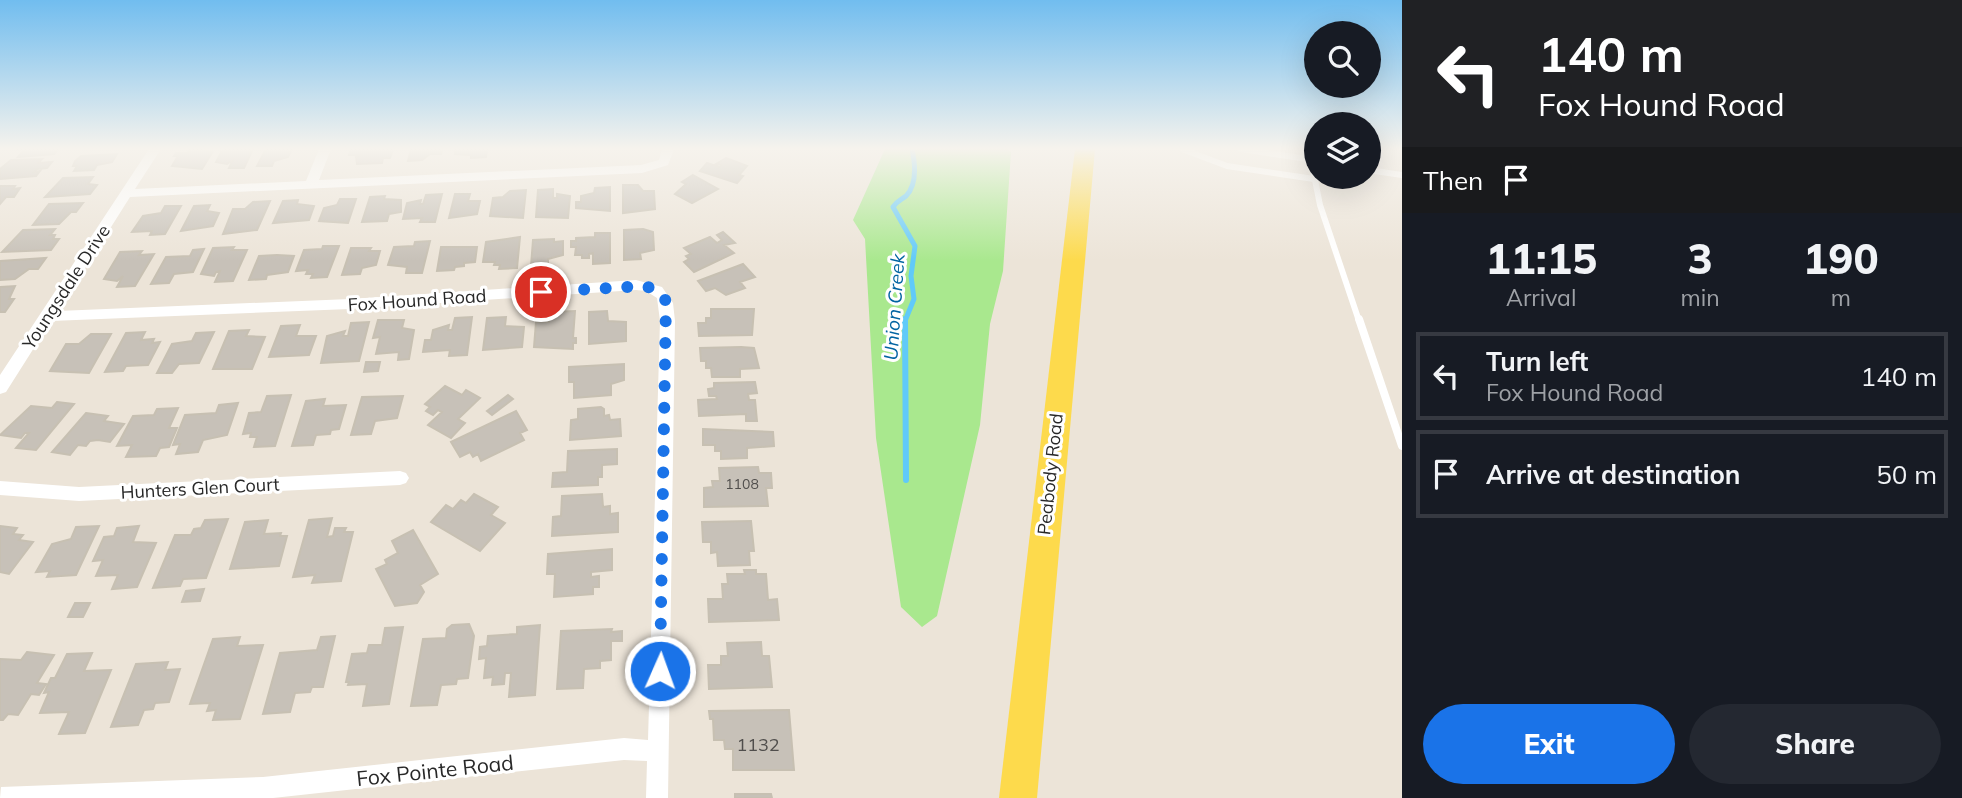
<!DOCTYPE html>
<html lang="en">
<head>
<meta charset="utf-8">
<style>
	body { margin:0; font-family:Mulish,sans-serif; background:#242831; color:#f1f3f6; height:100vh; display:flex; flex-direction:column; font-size:26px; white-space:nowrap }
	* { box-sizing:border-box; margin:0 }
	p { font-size:23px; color:#9ea1a6 }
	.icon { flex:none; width:38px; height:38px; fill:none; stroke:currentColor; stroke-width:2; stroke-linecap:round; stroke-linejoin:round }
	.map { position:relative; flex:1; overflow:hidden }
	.sheet { display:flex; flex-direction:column; background:#171b24; width:560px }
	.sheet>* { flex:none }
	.hud { background:#202124; color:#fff; overflow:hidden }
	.buttons { position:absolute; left:1304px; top:21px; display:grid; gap:14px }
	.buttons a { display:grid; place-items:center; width:77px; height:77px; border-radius:50%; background:#171b24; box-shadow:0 7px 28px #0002; font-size:35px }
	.pin { position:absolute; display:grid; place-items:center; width:60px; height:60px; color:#fff; margin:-30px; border:4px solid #fff; border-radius:50%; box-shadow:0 2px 7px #0007 }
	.me { position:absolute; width:77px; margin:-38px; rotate:2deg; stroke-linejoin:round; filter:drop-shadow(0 0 5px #0008) }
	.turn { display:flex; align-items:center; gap:24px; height:147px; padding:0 21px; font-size:32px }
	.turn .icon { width:91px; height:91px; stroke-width:2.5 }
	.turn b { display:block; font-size:49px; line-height:60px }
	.then { display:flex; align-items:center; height:66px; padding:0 21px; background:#0003; gap:14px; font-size:26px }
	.eta { display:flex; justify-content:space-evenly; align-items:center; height:119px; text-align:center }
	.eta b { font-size:42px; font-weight:800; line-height:49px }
	.button { display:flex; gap:14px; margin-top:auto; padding:14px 21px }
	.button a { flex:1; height:80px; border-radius:42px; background:#1a73e8; color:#fff; font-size:28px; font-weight:800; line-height:80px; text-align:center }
	.button a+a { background:#242831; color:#f1f3f6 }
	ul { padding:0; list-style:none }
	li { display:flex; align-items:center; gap:21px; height:88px; margin:0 14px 10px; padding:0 7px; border:4px solid #363941; border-radius:0px }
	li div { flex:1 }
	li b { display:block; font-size:26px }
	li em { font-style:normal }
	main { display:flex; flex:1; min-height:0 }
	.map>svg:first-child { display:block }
</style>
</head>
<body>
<main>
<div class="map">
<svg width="1402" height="798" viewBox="0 0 1402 798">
	<rect width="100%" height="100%" fill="#ece4d8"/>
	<path fill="#a9e88e" d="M885 149H1007L1011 152 1003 271 990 324 980 425 937 616 922 627 901 607 876 438 865 239 853 220Z"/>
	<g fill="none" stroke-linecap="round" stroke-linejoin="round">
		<path stroke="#60caf9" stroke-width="5" d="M905 321 914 299 911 276 915 246 893 207C897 201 901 200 906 196 918 184 915 163 912 149"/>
		<path stroke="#60caf9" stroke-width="6" d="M905 319 906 480"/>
	</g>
	<path fill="#c7c1b8" stroke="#c7c0b2" stroke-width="2" d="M15 149H58L54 154 18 157 24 150Z
		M190 149 213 151 202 169 172 166 178 156H174L176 153H188Z
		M223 149H253L244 168H229L233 160 227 164 216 162Z
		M266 149H292L288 157 274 161 272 166H257Z
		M351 149H393L390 158H383L382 163 357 164 356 157 363 155H349Z
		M411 149H442L441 154H430L422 160 408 161Z
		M456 149H487L486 157 471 158V155L455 154Z
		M117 154 112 162 97 165 94 170 74 171 77 166H73L75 161 81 156Z
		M726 158 747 166 739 175 743 176 737 183 700 171 707 163 719 167 721 165 716 164Z
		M42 159 38 163 52 162 47 168 37 169 34 172 40 171 36 176 0 179V169L11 160Z
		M693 175 718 189 692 203 675 194 686 184 682 182Z
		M93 177 88 184 97 185 90 194 45 197 63 178Z
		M623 185H638L643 191H654L655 209 623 213Z
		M0 186H15L13 189 20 188 14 197H6L0 204Z
		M610 187V211L576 208V202H581V196L594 193 595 188Z
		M553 189V198H557V194L570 196 568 218 536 217 538 190Z
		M526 190 523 218 490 216 493 198 503 197 510 191Z
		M442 194 435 222H420L422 218 403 219 407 203 421 200 420 204H423L426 195Z
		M455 194H470L468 201H480L477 214 449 218Z
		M385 196 384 199 401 200V212L389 214 387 221 362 222 370 197Z
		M340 199H356L348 223 319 221 324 208 337 205Z
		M298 200 297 204 314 206 309 220 273 223 283 201Z
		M270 201 257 230 223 234 233 209H245L253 202Z
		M83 203 76 212H71L59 224 33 225 49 204Z
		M210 205 207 211 219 213 213 226 181 231 194 206Z
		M165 206H181L165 234 150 235 152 231 132 232 143 216 161 213Z
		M55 229 50 235H55L53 239H59L51 250 2 252 23 230Z
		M643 229 653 232 654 250 640 253 641 259 624 260V230Z
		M723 232 735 243 724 245 734 253 694 272 684 262 689 259 686 256 691 254 684 248 710 237 717 243 722 240 717 235Z
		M595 233H610V263L593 264V253L589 254V258H582V255H575L576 247H571V241H576V238L595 237Z
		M520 237 517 268 499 269 500 265H494L495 262H483L486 242Z
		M554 239V242L563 241V255L548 259V265L531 266 533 240Z
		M430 241 422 273H406L407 267 388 265 394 247 414 246 415 242Z
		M323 246H339L327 277 311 278 313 274H306L308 270 296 271 304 250 322 249Z
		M234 247 232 250H247L233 281 215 282 220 271 216 272 214 276 201 274 213 248Z
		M441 247H477L475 262 464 263V266L455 267 454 270 437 271Z
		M351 248H371L369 251H380L376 265 362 268 360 274 342 275Z
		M204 249 193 272 174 274 169 283 151 284 166 257 190 256 193 250Z
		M142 251 139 255 154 254 135 286 117 287 123 276 117 281 104 279 120 252Z
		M277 255 294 256 288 272 267 275 266 279 249 280 259 256Z
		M46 258 38 269H29L15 279 0 280V261Z
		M743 264 755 277 740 282 745 288 726 295 715 288 706 291 698 281Z
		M15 286 9 299H14L5 312H0V287Z
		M711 309H754L752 335 699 336 698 323H706V318H711Z
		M575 311 573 338H576V343H573V349L534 347 536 322H549V317H556V312Z
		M607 311 608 321 626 322V341L589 344V312Z
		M472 317 467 355 449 356 450 350 423 352 425 340H431L433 330 449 325 448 330H452L455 318Z
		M506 317 505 326 524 327 522 347 483 350 487 318Z
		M378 320H404L402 328 414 330 409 359 398 360 399 352 376 354 380 337 373 338Z
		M369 322 359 361 321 363 327 336 345 331 343 336H348L351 323Z
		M300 325 296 336H316L309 355 269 357 281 326Z
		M249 330 246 336 265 337 252 369H213L229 331Z
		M145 332 141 340 154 339 152 343 160 342 148 365 126 366 123 371 105 372 126 333Z
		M214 332 199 363 179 364 172 373H157L172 344 192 341 196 333Z
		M91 334H111L89 373 50 371 66 344H79Z
		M741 347 754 348 759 368 740 369V377H712L711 368H706V361H701L700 348Z
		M366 362H380L378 371 364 372Z
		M624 364V380L611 384V395L574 398V382H569V367Z
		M755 382 757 393 748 394 749 400H755L757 421H746V414L699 416 698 400 717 399 716 396H709L708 389 714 388V383Z
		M445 386 462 395 466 390 480 398 458 419 465 423 451 438 428 425 442 412 438 410 433 415 426 411 430 407 425 404Z
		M291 395 275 446 254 447 257 437H250L251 433 243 434 249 413 261 412 267 396Z
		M508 395 513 399 492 415 487 411Z
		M403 396 397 418 375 421 371 434 351 435 362 397Z
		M325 399 323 406 346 405 339 429 331 430 330 434 316 435 313 445 292 446 306 401Z
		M57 402 74 404 36 450 16 448 29 433H25L21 438 0 435 31 406 52 408Z
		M238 403 227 435 203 440 198 452 176 454 180 444 173 445 185 415 216 413 219 405Z
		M601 407 604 409V416L609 415 610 420 620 419 621 436 570 440 571 420 578 419V409Z
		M178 408 169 428H177L169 447 160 448 156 456 126 457 132 445 117 446 133 416 154 415 157 409Z
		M516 411 527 430 520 433 524 440 481 461 478 454 473 457 470 452 460 457 451 442Z
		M86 413 108 416 104 421 124 424 110 442 98 440 90 441 86 446 78 445 70 455 52 452Z
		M703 429 773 432 774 446 747 448V458L721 459V451H715V445H703Z
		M617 449V464L602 465V477H598V485L552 487 553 473 567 472 568 451Z
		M758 467 759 473H771L772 488H766L768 506 704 507V488L713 487 712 481H720L719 468Z
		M474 494 498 507 491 515 505 523 480 551 431 522 446 505 453 509 461 500 466 503Z
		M602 494 603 507 610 506V514L618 513V532L552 536 553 517 561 516 562 496Z
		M332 518 327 537 333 536 335 528H346L344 532H353L341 581 312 583 315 575 293 577 309 520Z
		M228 519 206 578 183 579 180 586 153 588 175 535H191L194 529 201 528 205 520Z
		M268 520 264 534 281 533 280 536H287L279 566 230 569 245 522Z
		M751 521 754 551H749L750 565 718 566 717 552 711 553V542H703L702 522Z
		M0 526 17 528 13 534 23 535 19 540 33 542 9 574 0 572Z
		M99 526 76 575 47 577 50 571 36 572 52 544 71 539 76 527Z
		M139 526 133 542 156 543 137 587 112 589 118 575 96 576 103 560 93 561 104 537 114 536 117 528Z
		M413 530 438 574 420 585 424 592 417 603 395 606 376 569 387 564 385 560 398 553 392 541Z
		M612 549V570L591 572V577L599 576V587H593V594L554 597 555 574H547L548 554Z
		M744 570H756V574H766L768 600 777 599 779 620 709 622 708 599H723L722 584H728L727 574H745Z
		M204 589 200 601 182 602 186 591Z
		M75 603H90L83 617H68Z
		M469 624 474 636 468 678 457 679 456 684 441 685 437 705 411 706 423 639 446 638 447 629 452 625Z
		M540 625 535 695 509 697 511 673H505L504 684 492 685 493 677 484 678 486 658 479 659 480 647 487 646 488 636 517 634V627Z
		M403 627 389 704 363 706 367 684 348 685 349 682H346L352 654 367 653 369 645H382L385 628Z
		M612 629 611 632 622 631V641H611V660L600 661V668L584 669 583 688 557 689 561 631Z
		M335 636 323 687H312L310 692 295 693 290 712 263 714 280 653 317 650 321 637Z
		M240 637 237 646 263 645 240 719 213 720 216 710 207 711 210 703 190 704 213 639Z
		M761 642 762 656H769L772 687 709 689 708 665H721V656H728L727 643Z
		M27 652 54 655 37 683 46 684 39 695 31 694 18 715 8 714 3 720H0V659L21 660Z
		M92 653 84 671 111 670 85 733 59 734 69 712 40 713 49 692 44 693 51 678H55L67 654Z
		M168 662 165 670 180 669 169 702 155 703 153 709 144 710 138 725 111 727 136 664Z
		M789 710 794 770H733V749H725L724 740H714L713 719H710L709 711Z
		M735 794H771L772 798H735Z"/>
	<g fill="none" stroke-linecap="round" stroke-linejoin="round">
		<path stroke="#fff" stroke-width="6" d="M1182 149 1227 166 1314 179
			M1241 149 1314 160
			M1311 160 1320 205 1359 321
			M1368 170 1402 175"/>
		<path stroke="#fff" stroke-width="8" d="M1359 319 1402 446"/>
		<path fill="#fff" fill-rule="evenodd" d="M149 149H161L135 189 306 181 319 149H331L319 180 641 165 659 160 662 149H674L668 165 642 173 130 197 58 311 350 299 636 280 662 287 673 303 675 321 668 798H646L647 761 624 760 273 798H0L1 787 263 777 624 738 648 740 660 321 657 298 646 291 636 290 350 309 51 321 6 392 0 394V375Z
			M400 471 406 473 409 478 406 483 400 485 79 501 0 495V481L79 487Z"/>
		<path fill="#fdda4c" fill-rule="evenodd" d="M1075 149H1095L1037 798H999Z"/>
	</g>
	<linearGradient id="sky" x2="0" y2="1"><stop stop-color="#71bdef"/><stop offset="0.57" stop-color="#f6f3ed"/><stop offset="1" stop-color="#f6f3ed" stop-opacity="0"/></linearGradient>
	<rect width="1402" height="261" fill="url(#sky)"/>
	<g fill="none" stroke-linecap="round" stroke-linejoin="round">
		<path stroke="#1a73e8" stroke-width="12" stroke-dasharray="0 21.6" d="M541 292 646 286 659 292 666 301 660 671"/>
	</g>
	<g text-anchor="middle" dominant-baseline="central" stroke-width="6" stroke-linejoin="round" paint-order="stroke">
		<g font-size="14" fill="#504e4c">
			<text x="742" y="484">1108</text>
		</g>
		<g font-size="18" fill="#282828" stroke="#fff">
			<text transform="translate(66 287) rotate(-57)">Youngsdale Drive</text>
			<text transform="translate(417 300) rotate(-4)">Fox Hound Road</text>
			<text transform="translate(1050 474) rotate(-84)">Peabody Road</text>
			<text transform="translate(200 488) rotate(-3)">Hunters Glen Court</text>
		</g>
		<g font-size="18" fill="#504e4c">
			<text x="758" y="744">1132</text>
		</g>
		<g font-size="19" font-style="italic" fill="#0264a2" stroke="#fff">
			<text transform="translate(894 307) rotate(-86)">Union Creek</text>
		</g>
		<g font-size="21" fill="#282828" stroke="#fff">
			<text transform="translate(435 770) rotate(-6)">Fox Pointe Road</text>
		</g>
	</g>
</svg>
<div class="buttons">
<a><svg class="icon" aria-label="search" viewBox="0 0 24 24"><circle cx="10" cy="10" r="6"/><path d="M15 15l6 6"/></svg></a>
<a><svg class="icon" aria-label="layers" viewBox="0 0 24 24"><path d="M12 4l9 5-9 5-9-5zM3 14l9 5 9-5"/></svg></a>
</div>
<div class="pin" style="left:541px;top:292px;background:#d93025"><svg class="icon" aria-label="arrive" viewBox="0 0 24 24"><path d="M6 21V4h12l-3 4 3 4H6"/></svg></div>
<svg class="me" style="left:660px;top:671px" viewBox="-20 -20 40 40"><circle r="17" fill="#1a73e8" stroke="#fff" stroke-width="3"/><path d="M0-11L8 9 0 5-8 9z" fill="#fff"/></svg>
</div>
<section class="sheet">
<div class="hud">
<div class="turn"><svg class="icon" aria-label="left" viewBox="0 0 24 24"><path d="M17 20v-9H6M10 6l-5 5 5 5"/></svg><div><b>140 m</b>Fox Hound Road</div></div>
<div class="then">Then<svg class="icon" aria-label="arrive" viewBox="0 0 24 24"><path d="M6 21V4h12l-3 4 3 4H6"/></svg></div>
</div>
<div class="eta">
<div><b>11:15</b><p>Arrival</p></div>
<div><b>3</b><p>min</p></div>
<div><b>190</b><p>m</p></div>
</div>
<ul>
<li><svg class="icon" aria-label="left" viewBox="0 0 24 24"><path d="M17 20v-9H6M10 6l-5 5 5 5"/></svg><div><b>Turn left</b><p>Fox Hound Road</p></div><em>140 m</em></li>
<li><svg class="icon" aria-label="arrive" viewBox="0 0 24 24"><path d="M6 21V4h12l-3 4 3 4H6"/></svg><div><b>Arrive at destination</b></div><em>50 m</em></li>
</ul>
<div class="button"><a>Exit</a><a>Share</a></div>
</section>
</main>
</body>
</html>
